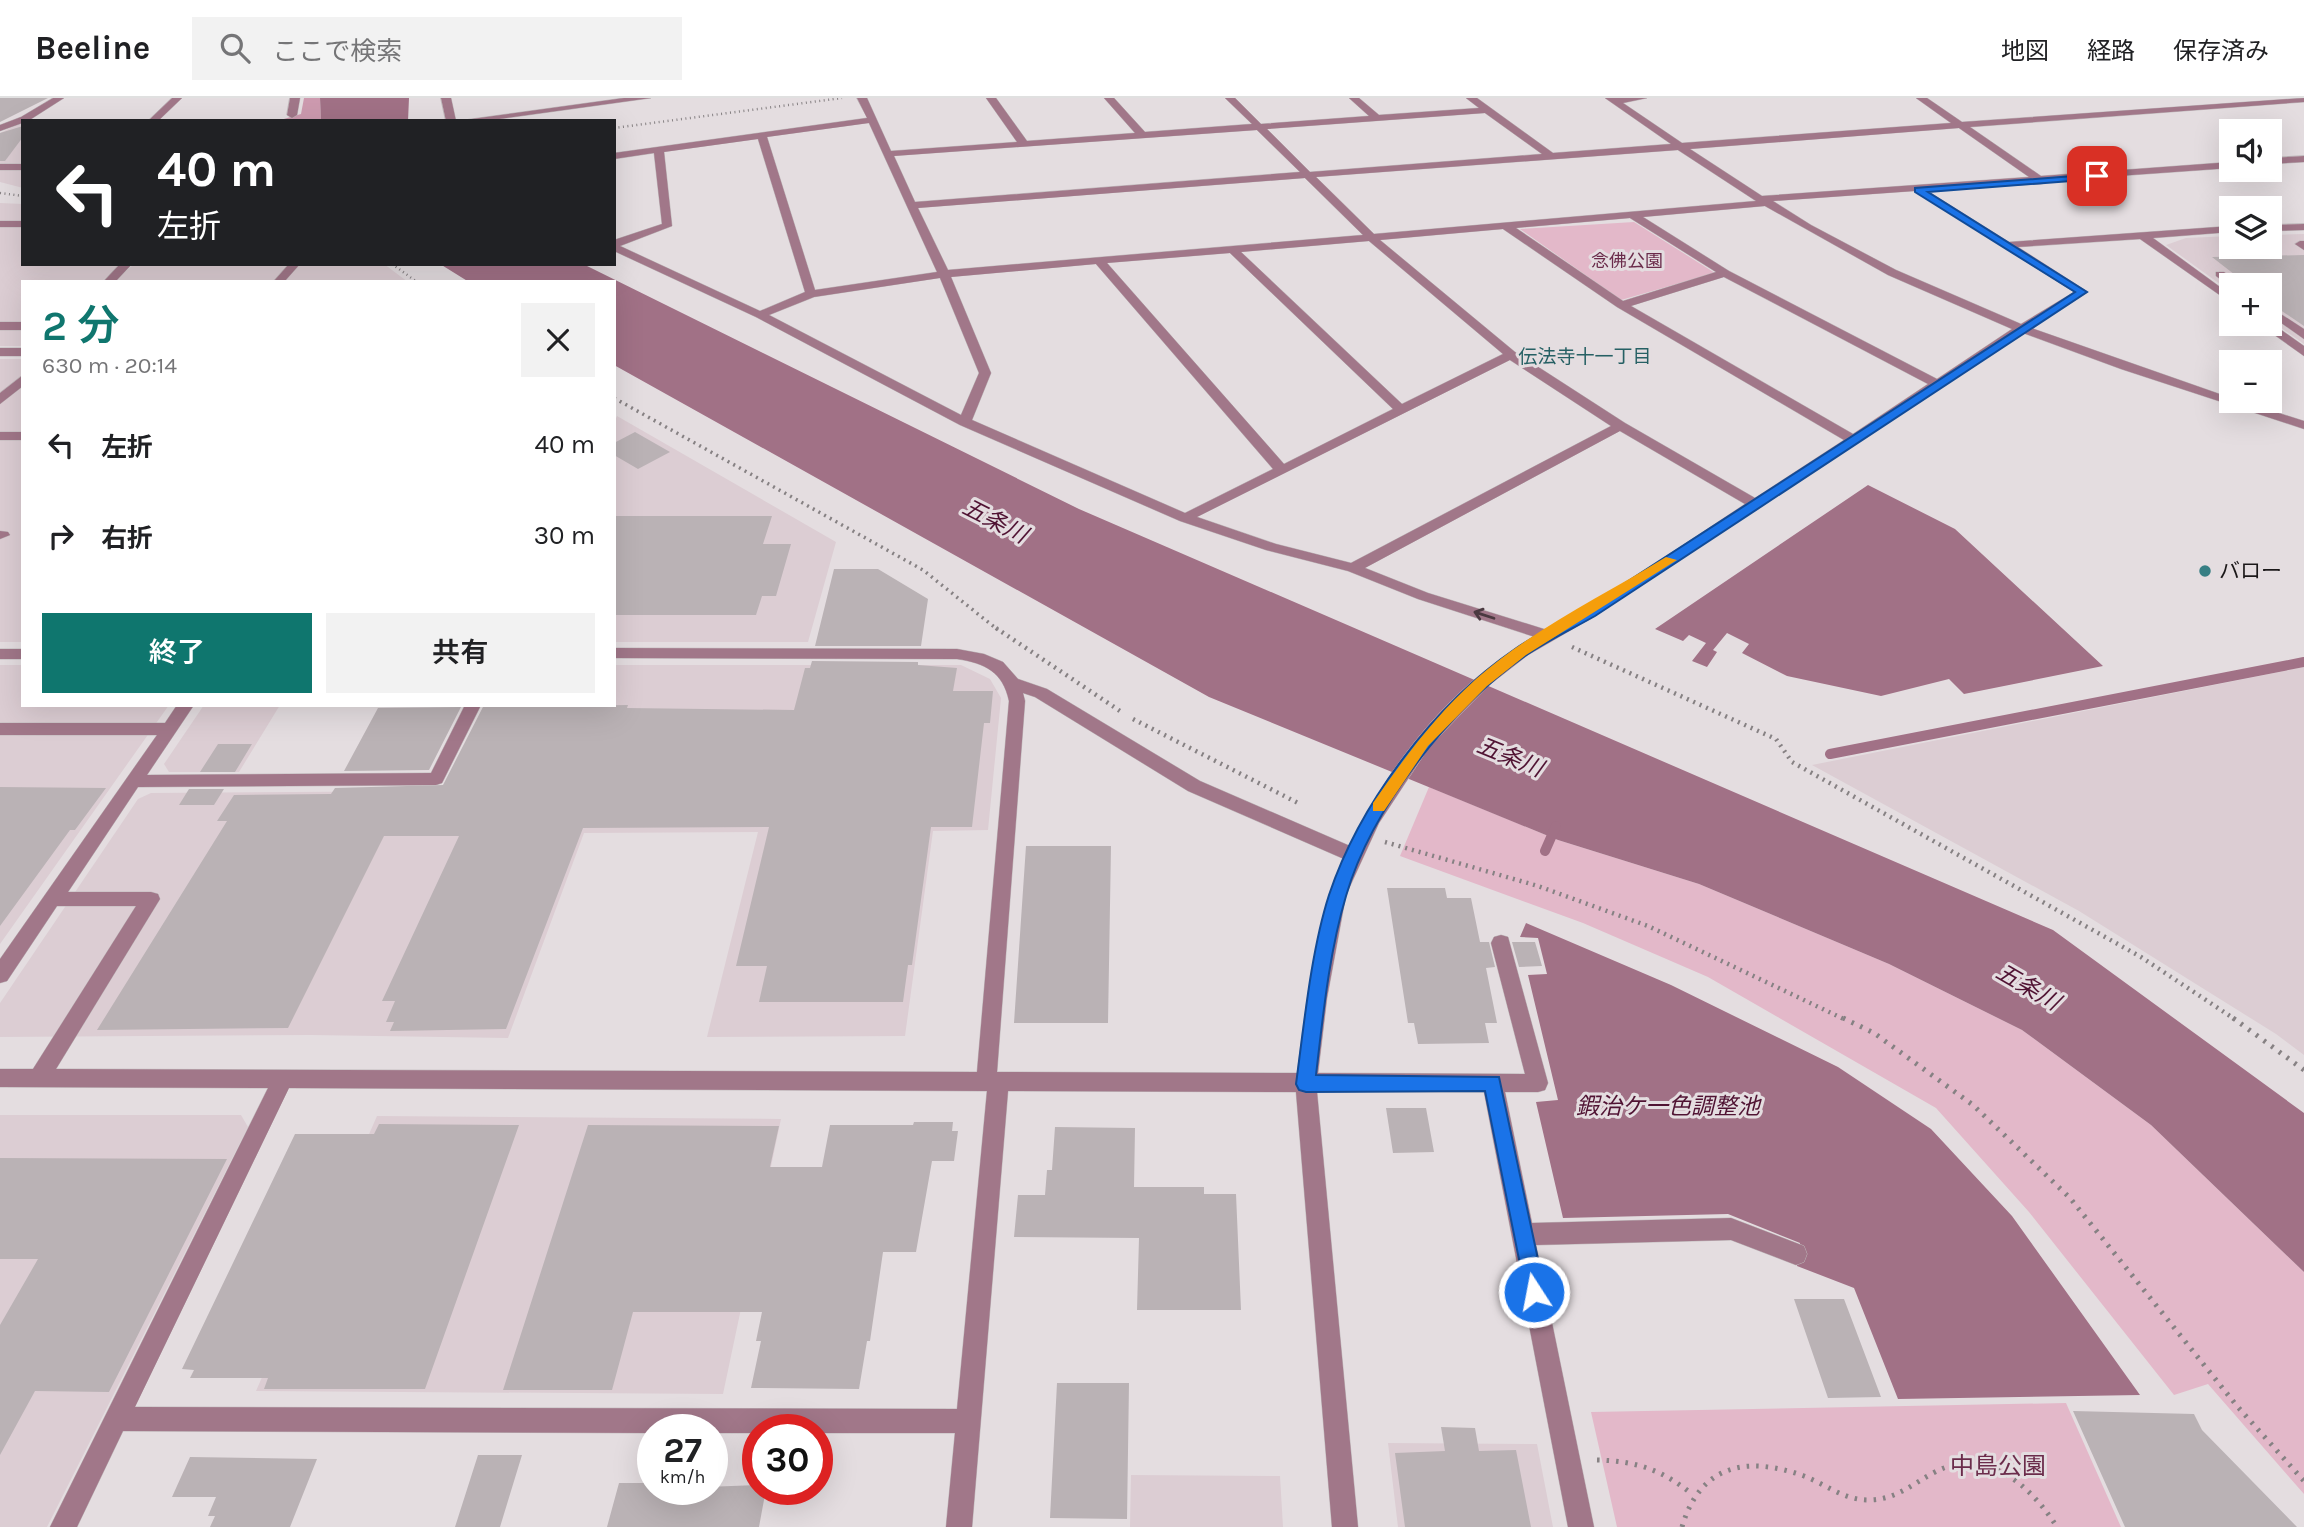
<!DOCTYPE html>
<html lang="ja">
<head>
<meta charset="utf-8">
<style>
	body { margin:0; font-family:Karla,"Noto Sans JP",sans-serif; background:#f2f2f2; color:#202124; height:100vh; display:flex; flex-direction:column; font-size:26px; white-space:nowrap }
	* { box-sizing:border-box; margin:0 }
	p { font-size:23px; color:#757577 }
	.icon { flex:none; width:38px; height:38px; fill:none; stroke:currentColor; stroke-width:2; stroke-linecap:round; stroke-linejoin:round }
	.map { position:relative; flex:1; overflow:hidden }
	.panel { position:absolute; left:21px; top:182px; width:595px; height:427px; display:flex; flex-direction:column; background:#fff; border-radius:0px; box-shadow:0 7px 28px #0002 }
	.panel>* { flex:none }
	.banner { position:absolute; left:21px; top:21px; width:595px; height:147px; border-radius:0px; box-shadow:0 7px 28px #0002; background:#202124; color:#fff; overflow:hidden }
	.controls { position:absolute; left:2219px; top:21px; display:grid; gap:14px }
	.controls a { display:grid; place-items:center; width:63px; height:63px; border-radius:0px; background:#fff; box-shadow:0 7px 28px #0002; font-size:35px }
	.speed { position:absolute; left:637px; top:1316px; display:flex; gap:14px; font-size:35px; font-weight:700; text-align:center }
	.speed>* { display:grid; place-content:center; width:91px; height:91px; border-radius:50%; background:#fff; box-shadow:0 7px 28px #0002; line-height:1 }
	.speed small { font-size:18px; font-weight:400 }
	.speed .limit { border:10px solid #d22; background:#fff; color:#111 }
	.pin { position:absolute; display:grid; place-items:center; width:60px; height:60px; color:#fff; margin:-30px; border-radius:14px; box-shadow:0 4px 10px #0006 }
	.me { position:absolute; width:77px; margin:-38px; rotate:349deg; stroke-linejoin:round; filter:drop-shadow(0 0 5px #0008) }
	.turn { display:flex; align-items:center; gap:24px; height:147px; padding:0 21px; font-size:32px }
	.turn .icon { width:91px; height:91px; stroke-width:2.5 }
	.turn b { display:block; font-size:49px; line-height:60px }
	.round { display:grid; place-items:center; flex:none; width:74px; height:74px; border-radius:0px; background:#f2f2f2 }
	.overview { display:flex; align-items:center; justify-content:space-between; height:119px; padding:0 21px }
	h1 { font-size:42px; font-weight:600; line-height:52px; color:#0f766e }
	.button { display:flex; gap:14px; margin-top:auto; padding:14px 21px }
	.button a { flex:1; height:80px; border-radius:0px; background:#0f766e; color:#fff; font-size:28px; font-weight:600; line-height:80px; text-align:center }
	.button a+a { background:#f2f2f2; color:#202124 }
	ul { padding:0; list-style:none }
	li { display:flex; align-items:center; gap:21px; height:91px; padding:0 21px }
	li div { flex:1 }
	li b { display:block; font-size:26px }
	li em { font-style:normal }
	header { display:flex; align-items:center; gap:42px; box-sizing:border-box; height:98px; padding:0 35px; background:#fff; border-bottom:2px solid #e0e0e0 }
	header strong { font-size:33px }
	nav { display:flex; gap:38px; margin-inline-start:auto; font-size:24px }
	.search { width:490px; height:63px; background:#f2f2f2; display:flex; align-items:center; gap:18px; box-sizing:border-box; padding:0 24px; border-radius:0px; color:#757577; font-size:26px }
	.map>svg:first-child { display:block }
</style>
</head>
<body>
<header>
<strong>Beeline</strong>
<div class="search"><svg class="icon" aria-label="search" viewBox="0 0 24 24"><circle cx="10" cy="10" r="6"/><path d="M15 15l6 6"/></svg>ここで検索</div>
<nav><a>地図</a><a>経路</a><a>保存済み</a></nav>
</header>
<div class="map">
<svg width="2304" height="1429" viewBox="0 0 2304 1429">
	<rect width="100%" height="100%" fill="#e4dde0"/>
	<path fill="#dccdd3" d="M23 24V90L0 84V35Z
		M0 105 23 106V166H121L101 184H23V247L20 248H0Z
		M2304 136V246L2270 222V187H2231V194L2166 147 2186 140 2231 138V149H2270V137Z
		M134 166H384L408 184H114Z
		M0 261H23V544H0Z
		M617 318 836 444 808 544H614V325Z
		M0 567H23V607H169L0 846Z
		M614 567H961L990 581 1001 600 988 732 933 733 905 938 707 939 758 734 584 735 508 940 311 937 0 939V905L138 701 151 695 444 693 484 607H614Z
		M2304 569V957L2276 936 2079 813 1812 667Z
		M204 607H280L239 674H169L164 666Z
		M0 1017H241L248 1029 47 1429H0Z
		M377 1018 781 1021 723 1296 256 1293Z
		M1388 1345 1537 1346 1553 1429H1398Z
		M1131 1377 1280 1378 1283 1429H1130Z"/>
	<path fill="#e3b8c9" d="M1634 124 1715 175 1621 202 1520 131Z
		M1429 689 1558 742 1699 786 1889 866 2022 932 2151 1027 2304 1174V1396L2208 1286 2174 1297 2029 1114 1936 1010 1708 879 1583 825 1400 758Z
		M2066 1305 2121 1429H1617L1591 1314Z"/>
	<path fill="#cd9aaf" d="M304 0H320L321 23H277L301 16Z"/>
	<path fill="#a17186" d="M320 0H409L408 23H321Z
		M440 166H583L1079 411 2053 832 2304 1015V1174L2151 1027 2022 932 1889 866 1699 786 1558 742 1209 599 614 267V184H469Z
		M1868 387 1955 431 2103 568 1964 596 1949 581 1881 598 1787 578 1742 555 1749 546 1727 535 1713 552 1717 554 1707 569 1692 563 1706 545 1689 537 1683 543 1655 531Z
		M1526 825 1671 887 1838 969 1931 1031 2012 1118 2140 1297 1898 1301 1854 1190 1797 1168 1800 1145 1728 1116 1563 1120 1536 1004 1558 1002 1528 877 1547 876 1538 840 1520 839Z"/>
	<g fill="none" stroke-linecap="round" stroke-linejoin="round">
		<path stroke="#a17186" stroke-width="10" d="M1830 656 2304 564
			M1545 753 1556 728"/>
	</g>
	<path fill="#bab2b5" d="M0 0H48L0 24Z
		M23 28V39L5 63H0V35Z
		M2304 157V228L2270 205V187H2248L2212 159Z
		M635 334 670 354 638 371 614 357V345Z
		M614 418H772L763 446H791L776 498H762L756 517H614Z
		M834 471H878L928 501 921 548H815Z
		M812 563 918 564V567L957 570 953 593H993L990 625H984L972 729H931L912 867H908L903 904H759L767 868H736L769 729 583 730 506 931 390 933 394 924H386L395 903H382L459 738H384L288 930 97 932 227 723H217L234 697 331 696 335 690 443 687 483 609 628 607 627 610 794 612 805 570H810Z
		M461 609 429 672 344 673 378 610Z
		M218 646H252L235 674H200Z
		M0 689 106 690 75 732H70L0 828Z
		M189 691H224L214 707H179Z
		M1026 748H1111L1108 925H1014Z
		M1387 790H1445L1447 800H1471L1480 844H1489L1495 869 1486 870 1497 925H1485L1489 945 1418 946 1414 925H1408Z
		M1512 844H1535L1542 868 1519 869Z
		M1386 1010H1426L1434 1054 1393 1055Z
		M914 1024H953L952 1033H958L954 1063H932L916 1154H883L870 1243H867L859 1291 751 1290 761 1243H756L762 1214H633L612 1292H503L588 1027 779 1028 770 1069H822L830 1027H913Z
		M379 1026 519 1027 425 1291H264L268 1280H190L194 1272 182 1271 295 1036H374Z
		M1055 1029 1135 1030 1134 1089H1204V1096H1236L1241 1212H1137L1139 1140 1014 1139 1018 1097H1045L1047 1072H1052Z
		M0 1060 227 1061 109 1294 35 1293 0 1357V1227L38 1161H0Z
		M1794 1201H1844L1881 1299 1828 1300Z
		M1057 1285H1129L1127 1421 1050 1420Z
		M2073 1313 2194 1316 2202 1332 2297 1429H2125Z
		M1441 1329 1475 1330 1479 1353 1516 1352 1531 1429H1405L1395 1355 1445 1353Z
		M478 1357H522L500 1429H455Z
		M190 1359 317 1361 290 1429H210L215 1418H208L216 1399H172Z
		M619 1385H653V1391L758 1387V1391H766L759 1429H607Z"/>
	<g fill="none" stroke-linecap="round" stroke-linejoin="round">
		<defs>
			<path id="minor" d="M53 0H64L28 23 0 33V27L21 19Z
				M172 0H182L158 23H148Z
				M290 0H300L297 17 292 20 287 17Z
				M441 0H451L456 23H446Z
				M624 0H651L485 23H457Z
				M857 0H867L891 53 1017 44 986 0H996L1027 43 1135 35 1104 0H1114L1145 34 1252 26 1225 0H1235L1261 26 1369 18 1349 0H1359L1379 17 1479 10 1466 0H1477L1553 55 1671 46 1605 0H1647L1623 5 1682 45 1951 25 1916 0H1927L1962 24 2304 0V4L1970 29 2041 78 2231 64V70L2047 83 2042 86 1926 92 2009 144 2231 128V134L2153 140 2231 197V205L2140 141 2018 149 2088 194 2031 230 2231 300V303H2241L2304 323V331L2121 271 2023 235 1595 518 1528 557 1488 588 1429 649 1379 725 1346 797 1327 900 1318 975 1525 976 1491 845 1494 839 1501 837 1508 839 1548 985 1545 992 1538 994H1505L1532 1125 1731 1120 1804 1148 1807 1156 1804 1164 1796 1167 1731 1142 1536 1147 1594 1429H1568L1484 994H1317L1358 1429H1332L1296 994 1008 993 972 1429H946L955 1335H817V1332H758V1335H712V1332H653V1335L123 1333 77 1429H50L268 990 0 989V971H33L136 808H57L7 883 0 885V861L157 637H0V625H165L177 607H194L147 677 431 675 465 607H481L442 685 436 687 138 689 68 794H151L158 796 160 801 56 971 977 974 1009 603C1003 574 985 565 957 561L614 560V550L957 551 984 556 1003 564 1018 581 1047 591 1200 683 1350 748C1388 666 1455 583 1535 539L1418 501 1348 473 1266 452 1180 423 960 327 756 219 614 153V142L662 126 654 55 614 61V55L867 20ZM1485 15 1542 56 1310 74 1267 31ZM869 25 937 174 815 192 767 39ZM1959 30 2029 79 1762 98 1690 51ZM1257 32 1300 74 915 104 894 58ZM758 41 805 194 760 213 620 148 672 128 664 54ZM1678 52 1756 103 1374 136 1316 79ZM1305 80 1363 137 948 172 918 110ZM1915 93 2074 194 2021 226 1896 172 1811 127 1773 103ZM1765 108 1888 177 2012 231 1937 281 1729 173 1643 119ZM1630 120 1716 174 1623 203 1516 130ZM1503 131 1617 209 1844 342 1755 400 1625 325 1515 254 1380 142ZM1369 143 1503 256 1402 306 1241 154ZM1230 155 1393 311 1284 366 1107 165ZM1096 166 1273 371 1185 415 972 322 991 275 951 179ZM1724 179 1928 286 1853 336 1631 208ZM940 180 979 275 961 317 769 217 814 199ZM1510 262 1611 328 1351 465 1276 446 1197 419ZM1620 333 1745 406 1585 512 1547 532 1428 495 1365 470ZM1023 595 1035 599 1188 693 1344 761C1314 827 1307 903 1297 975L997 974 1025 603ZM289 990 987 993 957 1311 135 1309Z
				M2304 58V64L2270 66V60Z
				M0 66H23V72H0Z
				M0 123H23V129H0Z
				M2304 126V132L2270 133V127Z
				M2300 143H2304V152L2295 146Z
				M120 166H132L115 184H103Z
				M289 166H300L284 184H273Z
				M2216 174H2224L2242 187 2231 189 2216 178Z
				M2270 209 2304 231V241L2270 217Z
				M0 224H23V232H0Z
				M2270 224 2304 248V258L2259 226Z
				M0 250H23V258H0Z
				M23 277V288L0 306V295Z
				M0 334H23V342H0Z
				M0 433 8 434 10 437 0 441Z
				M0 551H23V561H0Z"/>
		</defs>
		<use href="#minor" stroke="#c0babc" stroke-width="1"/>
		<path stroke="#868183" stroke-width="2.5" stroke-dasharray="1 3.5" stroke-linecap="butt" d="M614 30 842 0
			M0 95 23 98
			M392 166 417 184"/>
		<path stroke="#868183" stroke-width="3.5" stroke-dasharray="2 4.5" stroke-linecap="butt" d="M614 300 923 472 998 532"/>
		<path stroke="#868183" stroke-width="4.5" stroke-dasharray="2 5" stroke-linecap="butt" d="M996 530 1123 615
			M1572 549 1776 641 1792 664 2141 859 2236 922
			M1133 621 1300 706
			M1385 744 1538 788 1648 828 1846 922"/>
		<path stroke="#868183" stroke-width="5" stroke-dasharray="2.5 7" stroke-linecap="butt" d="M1843 920 1874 935 1973 1007 2070 1100 2237 1308 2304 1383
			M2233 920 2304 972
			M1597 1362C1636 1363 1663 1372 1693 1397
			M1682 1429C1700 1367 1746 1357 1804 1378 1825 1386 1844 1402 1868 1402 1896 1402 1912 1386 1935 1374 1986 1347 2031 1388 2057 1429"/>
		<use href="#minor" fill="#a17789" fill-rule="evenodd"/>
	</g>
	<defs><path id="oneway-shaft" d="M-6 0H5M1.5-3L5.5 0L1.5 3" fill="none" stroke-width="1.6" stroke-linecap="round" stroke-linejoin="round" transform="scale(1.75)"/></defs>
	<use stroke="#4a3940" href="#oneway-shaft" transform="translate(1484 517) rotate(-162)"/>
	<path fill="#1a73e8" stroke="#114b97" stroke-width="2" d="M2100 76 2097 81 1928 94 2087 194 1595 518C1572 531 1547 543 1525 558 1450 611 1372 709 1346 798 1329 855 1323 918 1316 977L1499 979 1545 1194 1542 1201 1534 1204 1527 1201 1485 993 1306 994 1299 992 1296 986C1304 927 1311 853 1329 797 1360 704 1435 606 1515 551 1537 536 1562 524 1585 511L2075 194 1915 94V90Z"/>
	<path fill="#f59e0b" d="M1666 459 1677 462 1526 557 1487 588 1428 648 1384 713H1373V705C1404 660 1435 618 1476 581 1531 532 1603 498 1666 459Z"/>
	<circle fill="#377f84" stroke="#e4dde0" stroke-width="2.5" cx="2205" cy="473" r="7"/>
	<g text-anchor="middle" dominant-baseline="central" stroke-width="6" stroke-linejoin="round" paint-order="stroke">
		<g font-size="18" fill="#6b2c4b" stroke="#e4dde0">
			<text x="1627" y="163">念佛公園</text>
		</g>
		<g font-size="19" fill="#266064" stroke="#e4dde0">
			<text x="1585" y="259">伝法寺十一丁目</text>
		</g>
		<g font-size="21" fill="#1b1819" stroke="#e4dde0" text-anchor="start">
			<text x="2219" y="473">バロー</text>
		</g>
		<g font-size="23" font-style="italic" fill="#501333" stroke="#e4dde0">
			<text transform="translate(995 423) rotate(27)">五条川</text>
			<text transform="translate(1510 659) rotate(22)">五条川</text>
			<text transform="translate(2028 889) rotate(30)">五条川</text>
			<text x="1668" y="1008">鍜治ケ一色調整池</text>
		</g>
		<g font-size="24" fill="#6b2c4b" stroke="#e4dde0">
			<text x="1998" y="1368">中島公園</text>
		</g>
	</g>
</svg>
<div class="controls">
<a><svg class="icon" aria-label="sound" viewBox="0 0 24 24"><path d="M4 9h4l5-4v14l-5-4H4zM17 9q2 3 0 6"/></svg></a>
<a><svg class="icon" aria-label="layers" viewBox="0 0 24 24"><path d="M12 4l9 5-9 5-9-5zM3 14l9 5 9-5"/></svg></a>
<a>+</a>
<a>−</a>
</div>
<div class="speed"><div>27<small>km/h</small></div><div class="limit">30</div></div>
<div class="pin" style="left:2097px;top:78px;background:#d93025"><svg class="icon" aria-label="arrive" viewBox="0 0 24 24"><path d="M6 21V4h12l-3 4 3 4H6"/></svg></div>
<svg class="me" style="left:1534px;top:1194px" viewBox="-20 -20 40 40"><circle r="17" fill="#1a73e8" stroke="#fff" stroke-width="3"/><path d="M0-11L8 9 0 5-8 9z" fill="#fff"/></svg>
<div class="banner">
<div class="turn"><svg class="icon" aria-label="left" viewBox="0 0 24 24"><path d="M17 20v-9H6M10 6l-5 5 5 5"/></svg><div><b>40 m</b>左折</div></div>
</div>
<section class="panel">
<div class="overview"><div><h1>2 分</h1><p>630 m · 20:14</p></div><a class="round"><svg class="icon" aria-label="close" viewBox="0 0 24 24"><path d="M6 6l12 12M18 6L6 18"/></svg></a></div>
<ul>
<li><svg class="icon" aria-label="left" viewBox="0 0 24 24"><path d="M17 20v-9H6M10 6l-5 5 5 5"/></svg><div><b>左折</b></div><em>40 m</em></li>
<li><svg class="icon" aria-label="right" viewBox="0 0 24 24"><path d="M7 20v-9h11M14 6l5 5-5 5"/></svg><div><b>右折</b></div><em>30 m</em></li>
</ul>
<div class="button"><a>終了</a><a>共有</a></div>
</section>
</div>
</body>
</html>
